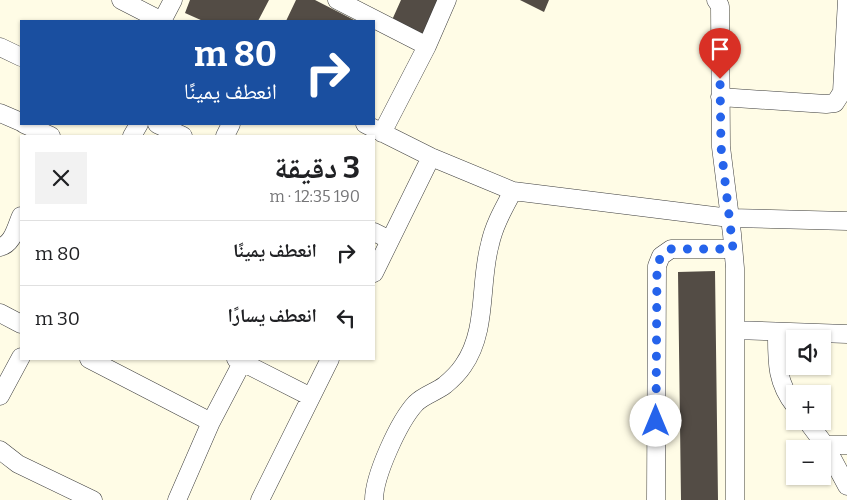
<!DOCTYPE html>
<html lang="ar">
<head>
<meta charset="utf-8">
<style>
	body { margin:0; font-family:Bitter,"Noto Naskh Arabic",serif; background:#f2f2f2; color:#202124; direction:rtl; height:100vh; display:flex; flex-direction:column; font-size:19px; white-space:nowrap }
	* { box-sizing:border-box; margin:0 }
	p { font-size:16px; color:#757577 }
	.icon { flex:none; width:28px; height:28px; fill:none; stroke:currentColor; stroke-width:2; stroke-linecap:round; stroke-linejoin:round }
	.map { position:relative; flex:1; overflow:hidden; direction:ltr }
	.details { position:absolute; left:20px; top:135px; width:355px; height:225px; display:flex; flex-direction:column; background:#fff; border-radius:0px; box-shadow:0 1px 4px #0004; direction:rtl }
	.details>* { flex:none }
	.banner { position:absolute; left:20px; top:20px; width:355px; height:105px; border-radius:0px; box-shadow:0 1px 4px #0004; direction:rtl; background:#1a4fa0; color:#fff; overflow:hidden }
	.fabs { position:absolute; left:786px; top:330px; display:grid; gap:10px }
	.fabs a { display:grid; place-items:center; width:45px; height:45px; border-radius:0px; background:#fff; box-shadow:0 1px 4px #0004; font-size:25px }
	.pin { position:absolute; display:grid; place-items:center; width:42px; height:42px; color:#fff; margin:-51px -21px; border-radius:50% 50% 50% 0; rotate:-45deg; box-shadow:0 0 5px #0007 }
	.pin .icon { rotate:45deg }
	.me { position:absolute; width:55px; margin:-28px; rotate:0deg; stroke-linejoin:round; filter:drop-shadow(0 0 4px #0008) }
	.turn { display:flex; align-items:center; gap:18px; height:105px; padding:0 15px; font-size:22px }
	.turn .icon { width:65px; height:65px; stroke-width:2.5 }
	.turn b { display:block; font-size:35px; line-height:42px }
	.round { display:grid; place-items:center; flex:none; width:52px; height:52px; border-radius:0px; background:#f2f2f2 }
	.head { display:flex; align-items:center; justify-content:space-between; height:85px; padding:0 15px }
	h1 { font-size:30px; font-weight:700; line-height:38px }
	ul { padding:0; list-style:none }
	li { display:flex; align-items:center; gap:15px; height:65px; padding:0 15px; border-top:1px solid #e0e0e0 }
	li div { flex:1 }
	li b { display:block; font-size:19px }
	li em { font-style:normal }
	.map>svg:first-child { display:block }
</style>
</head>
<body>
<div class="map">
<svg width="847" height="500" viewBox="0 0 847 500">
	<rect width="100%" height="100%" fill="#fffce6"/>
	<path fill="#534c45" d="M190 0H269L258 21H203L185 13Z
		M296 0H315L356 21H286Z
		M401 0H438L423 34 392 20Z
		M520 0H549L544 12Z
		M715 271 718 500H681L678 272Z"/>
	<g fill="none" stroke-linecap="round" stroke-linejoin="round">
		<defs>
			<path id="minor" d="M121 0 162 21
				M337 0 427 46
				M716 0 720 6 721 147 732 234 735 268V500
				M162 21 173 0
				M0 47 21 57
				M720 97 826 104 835 103 842 92 847 0
				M0 113 21 122
				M24 124 51 136
				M157 124 183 136
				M365 124 431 157 513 191 730 218 847 221
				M382 133 427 46 447 0
				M132 136 139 124
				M225 136 231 124
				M374 232 390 240
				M0 247C13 244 16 227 21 216
				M374 273 431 157
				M0 313 21 324
				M735 330 847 334
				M777 332C777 361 776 382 795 406
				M89 359 211 422
				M236 359 311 397
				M0 396 21 357
				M807 421 825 445 847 486
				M825 445H847
				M0 450 18 464 93 500
				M177 500 211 422 244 359
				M260 500 330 359
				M374 500C374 476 399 421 416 403 424 395 436 392 445 385 451 380 459 372 463 366 488 331 479 283 490 244 494 225 504 208 513 191
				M656 500 657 266 661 256 671 249H733"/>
		</defs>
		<use href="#minor" stroke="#3d3d3d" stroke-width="19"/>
		<use href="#minor" stroke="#fff" stroke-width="18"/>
	</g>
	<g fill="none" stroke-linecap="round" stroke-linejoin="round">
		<path stroke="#2563eb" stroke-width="9" stroke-dasharray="0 16.2" d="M656 421 657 266 661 256 671 249H733L721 147 720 79"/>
	</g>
</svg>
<div class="fabs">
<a><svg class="icon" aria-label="sound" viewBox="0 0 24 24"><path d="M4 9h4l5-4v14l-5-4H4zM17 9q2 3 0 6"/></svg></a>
<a>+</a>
<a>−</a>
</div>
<div class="pin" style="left:720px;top:79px;background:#d93025"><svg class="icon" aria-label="arrive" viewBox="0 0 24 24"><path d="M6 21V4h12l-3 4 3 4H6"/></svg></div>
<svg class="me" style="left:656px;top:421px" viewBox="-20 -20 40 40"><circle r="19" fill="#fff"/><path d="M0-13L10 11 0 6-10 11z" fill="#2563eb"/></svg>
<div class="banner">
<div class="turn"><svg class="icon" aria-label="right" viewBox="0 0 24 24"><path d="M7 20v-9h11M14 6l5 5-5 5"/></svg><div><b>80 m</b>انعطف يمينًا</div></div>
</div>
<section class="details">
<div class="head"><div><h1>3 دقيقة</h1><p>190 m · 12:35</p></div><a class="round"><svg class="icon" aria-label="close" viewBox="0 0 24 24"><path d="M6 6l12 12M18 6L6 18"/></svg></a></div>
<ul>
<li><svg class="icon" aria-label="right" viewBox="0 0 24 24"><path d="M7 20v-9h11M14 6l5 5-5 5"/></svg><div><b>انعطف يمينًا</b></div><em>80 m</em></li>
<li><svg class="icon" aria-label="left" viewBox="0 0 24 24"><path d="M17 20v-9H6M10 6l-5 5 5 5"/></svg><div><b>انعطف يسارًا</b></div><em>30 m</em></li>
</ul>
</section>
</div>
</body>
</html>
